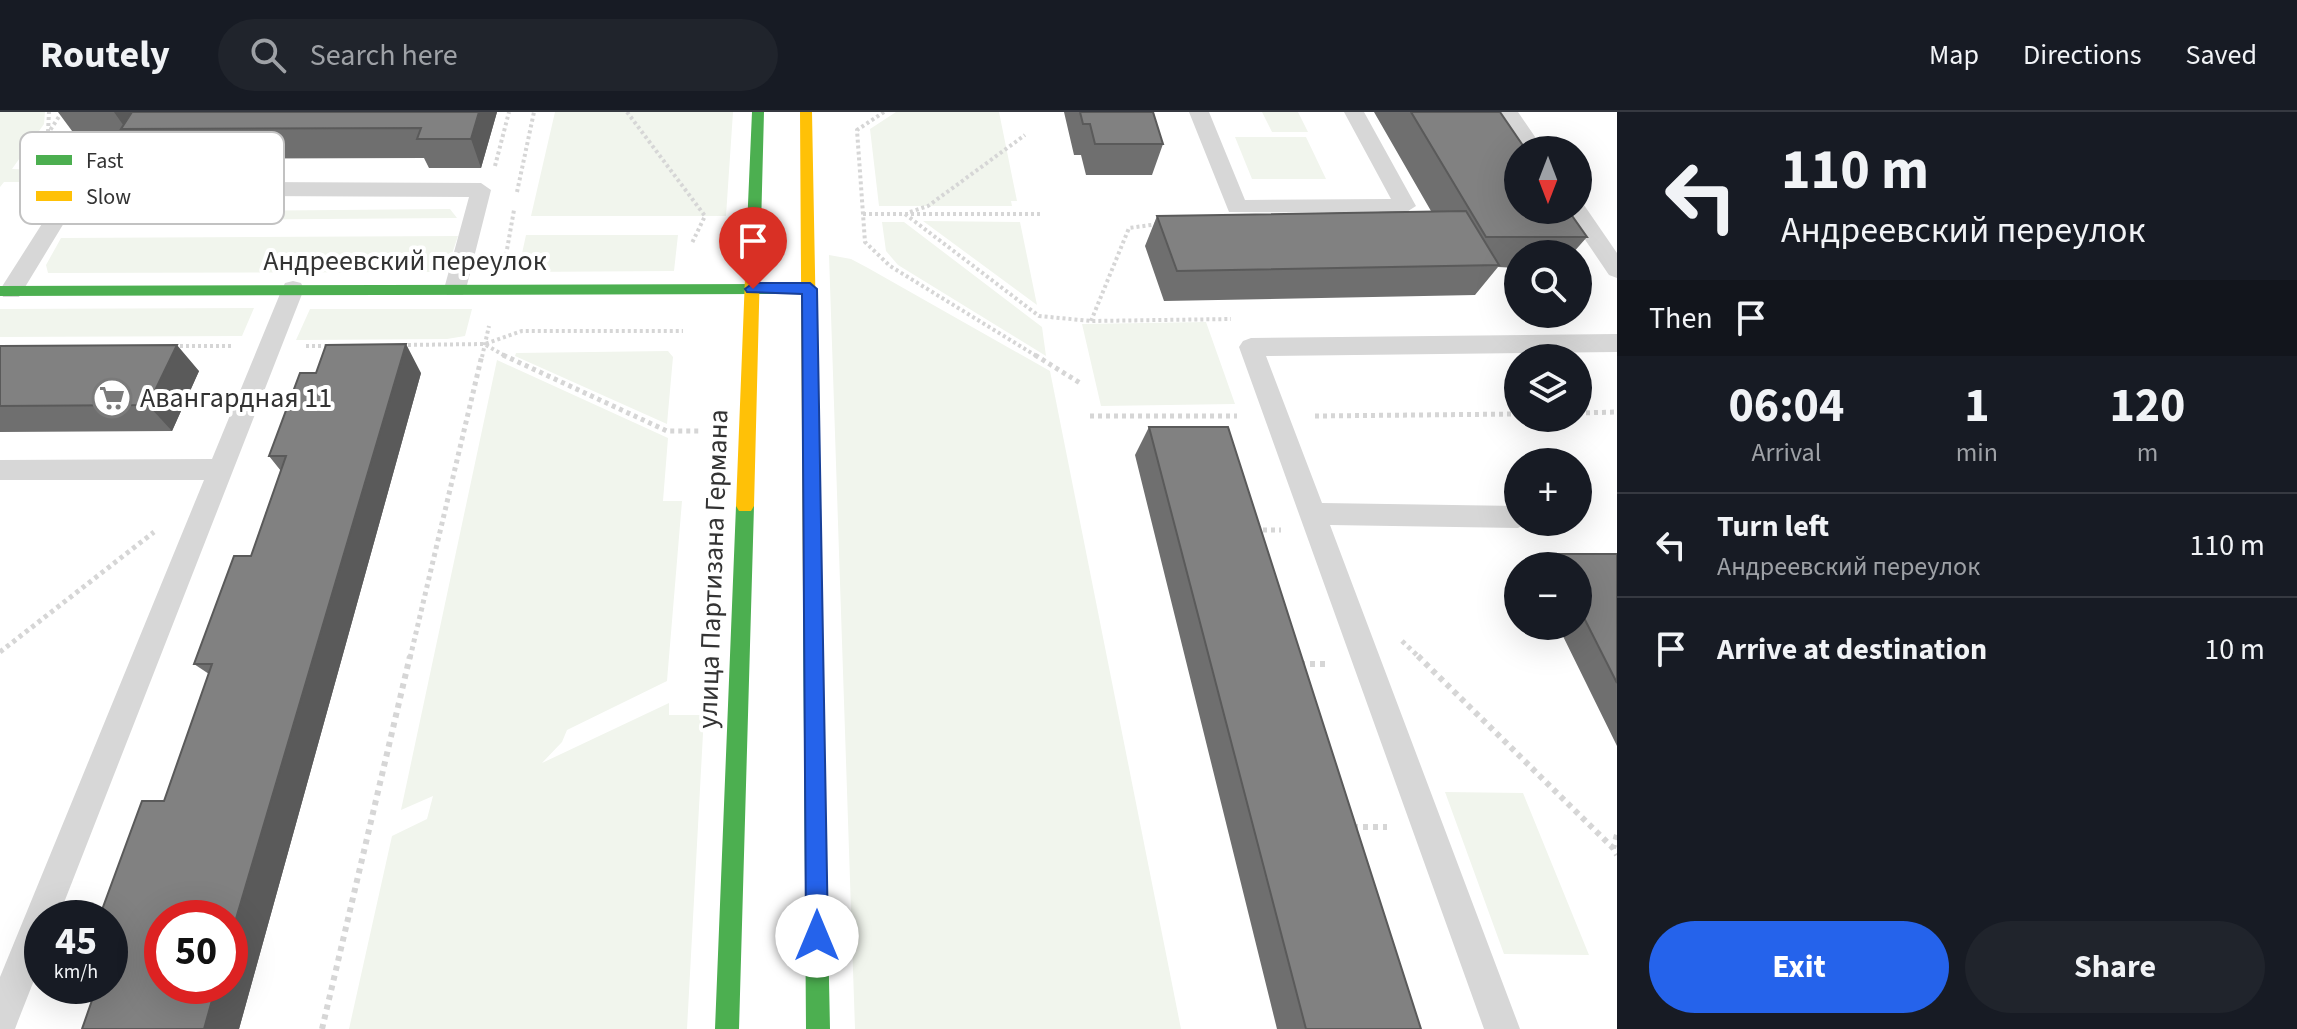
<!DOCTYPE html>
<html lang="en">
<head>
<meta charset="utf-8">
<style>
	body { margin:0; font-family:"Source Sans 3",sans-serif; background:#20242c; color:#f1f3f6; height:100vh; display:flex; flex-direction:column; font-size:30px; white-space:nowrap }
	* { box-sizing:border-box; margin:0 }
	p { font-size:26px; color:#9ea1a6 }
	.icon { flex:none; width:44px; height:44px; fill:none; stroke:currentColor; stroke-width:2; stroke-linecap:round; stroke-linejoin:round }
	.map { position:relative; flex:1; overflow:hidden }
	.sheet { display:flex; flex-direction:column; background:#171b24; width:680px }
	.sheet>* { flex:none }
	.guide { background:#171b24; color:#f1f3f6; overflow:hidden }
	.needle { width:52px; rotate:180deg }
	.tools { position:absolute; left:1504px; top:24px; display:grid; gap:16px }
	.tools a { display:grid; place-items:center; width:88px; height:88px; border-radius:50%; background:#171b24; box-shadow:0 8px 32px #0002; font-size:40px }
	.speed { position:absolute; left:24px; top:788px; display:flex; gap:16px; font-size:40px; font-weight:700; text-align:center }
	.speed>* { display:grid; place-content:center; width:104px; height:104px; border-radius:50%; background:#171b24; box-shadow:0 8px 32px #0002; line-height:1 }
	.speed small { font-size:20px; font-weight:400 }
	.speed .limit { border:12px solid #d22; background:#fff; color:#111 }
	.pin { position:absolute; display:grid; place-items:center; width:68px; height:68px; color:#fff; margin:-82px -34px; border-radius:50% 50% 50% 0; rotate:-45deg; box-shadow:0 0 8px #0007 }
	.pin .icon { rotate:45deg }
	.me { position:absolute; width:88px; margin:-44px; rotate:0deg; stroke-linejoin:round; filter:drop-shadow(0 0 6px #0008) }
	.turn { display:flex; align-items:center; gap:28px; height:168px; padding:0 32px; font-size:36px }
	.turn .icon { width:104px; height:104px; stroke-width:2.5 }
	.turn b { display:block; font-size:56px; line-height:68px }
	.then { display:flex; align-items:center; height:76px; padding:0 32px; background:#0003; gap:16px; font-size:30px }
	.eta { display:flex; justify-content:space-evenly; align-items:center; height:136px; text-align:center }
	.eta b { font-size:48px; font-weight:700; line-height:56px }
	.cta { display:flex; gap:16px; margin-top:auto; padding:16px 32px }
	.cta a { flex:1; height:92px; border-radius:48px; background:#2563eb; color:#fff; font-size:32px; font-weight:700; line-height:92px; text-align:center }
	.cta a+a { background:#20242c; color:#f1f3f6 }
	ul { padding:0; list-style:none }
	li { display:flex; align-items:center; gap:24px; height:104px; padding:0 32px; border-top:2px solid #363941 }
	li div { flex:1 }
	li b { display:block; font-size:30px }
	li em { font-style:normal }
	header { display:flex; align-items:center; gap:48px; box-sizing:border-box; height:112px; padding:0 40px; background:#171b24; border-bottom:2px solid #363941 }
	header strong { font-size:38px }
	nav { display:flex; gap:44px; margin-inline-start:auto; font-size:28px }
	.search { width:560px; height:72px; background:#20242c; display:flex; align-items:center; gap:20px; box-sizing:border-box; padding:0 28px; border-radius:44px; color:#9ea1a6; font-size:30px }
	main { display:flex; flex:1; min-height:0 }
	.map>svg:first-child { display:block }
</style>
</head>
<body>
<header>
<strong>Routely</strong>
<div class="search"><svg class="icon" aria-label="search" viewBox="0 0 24 24"><circle cx="10" cy="10" r="6"/><path d="M15 15l6 6"/></svg>Search here</div>
<nav><a>Map</a><a>Directions</a><a>Saved</a></nav>
</header>
<main>
<div class="map">
<svg width="1617" height="917" viewBox="0 0 1617 917">
	<rect width="100%" height="100%" fill="#fff"/>
	<path fill="#f1f5ed" d="M0 0H45L44 12 12 57 44 58 35 70H4L0 75Z
		M555 0H733L726 104H531Z
		M896 0H999L1017 89H1011L1012 94H879L870 17Z
		M1262 0H1298L1308 20H1272Z
		M1235 25H1306L1326 67H1252Z
		M450 97 457 106 72 109 95 100Z
		M923 109 1020 110 1037 193Z
		M882 110H904L1042 215 1046 244 898 153 886 139Z
		M526 123H678L674 159 518 160Z
		M458 124 446 160 48 161 46 153 61 126Z
		M829 143 851 147 868 156 1050 259 1181 917H855Z
		M254 196 242 224 0 225V197Z
		M310 197H472L465 224 447 227 296 228Z
		M1206 210 1235 292 1101 294 1082 212Z
		M668 239 673 245 667 312 515 244 516 241Z
		M497 248 668 326 663 389H682L667 569 567 618 562 630 542 651 669 591V603H704L687 917H349L392 724 427 707 433 684 401 698Z
		M1445 680 1523 681 1589 843 1504 842Z"/>
	<g fill="none" stroke-linecap="round" stroke-linejoin="round">
		<path stroke="#d6d6d6" stroke-width="4" stroke-dasharray="3 3" stroke-linecap="butt" d="M62 0 41 32 76 43
			M627 0 705 104 692 131
			M884 0 857 18 865 130 890 154 1038 245
			M48 20 49 0
			M495 54 509 0
			M517 80 534 0
			M910 100 928 94 1025 23
			M863 102H1041
			M905 102 1039 204 1091 209 1231 207
			M506 143 514 98
			M1091 209 1129 116 1158 112
			M402 233 485 232 522 219H683
			M486 233 507 245
			M174 234H232
			M306 234H332
			M482 245 489 214"/>
		<path stroke="#d6d6d6" stroke-width="5" stroke-dasharray="4 4" stroke-linecap="butt" d="M503 243 667 319H699
			M1035 243 1080 271
			M1578 301 1617 300
			M1090 304H1237
			M1315 304 1518 302
			M1255 418H1281
			M1402 529 1420 546
			M0 540 154 420
			M410 546 482 243"/>
		<path stroke="#d6d6d6" stroke-width="6" stroke-dasharray="5 5" stroke-linecap="butt" d="M1418 544 1613 736
			M1300 552H1330
			M1353 715H1387
			M1617 723 1613 736 1617 743
			M322 917 410 544"/>
		<path fill="#d7d7d7" fill-rule="evenodd" d="M1189 0H1209L1245 88 1391 87 1344 0H1364L1416 94 1405 101 1229 100Z
			M1498 0H1518L1544 38H1524Z
			M75 69 481 71 491 78 466 177 463 183H447L444 177 469 85 81 83 19 185H3L0 178 3 173 68 71Z
			M1578 92 1584 93 1617 141V166L1609 163 1565 98H1578Z
			M293 169 301 171 304 177 58 806H42V848L18 909 15 917H0V865L204 368H0V348L212 347 282 177 285 171Z
			M1617 222V240L1266 244 1322 391 1518 394V410H1529L1518 416 1330 413 1520 917H1484L1239 235 1243 229 1251 226Z"/>
		<path fill="#4caf50" fill-rule="evenodd" d="M752 0H764L761 115 754 120 747 115Z
			M782 172 789 177 782 182 0 184V174Z
			M745 387 751 389 754 394 739 917H715L736 394 739 389Z
			M812 472 818 474 821 480 830 917H806L803 480 806 474Z"/>
		<path fill="#ffc107" fill-rule="evenodd" d="M800 0H812L821 480 818 486 812 488 806 486 803 480Z
			M754 110 761 115 754 394 751 399H739L736 394 747 115Z"/>
	</g>
	<path fill="#6f6f6f" d="M58 0H497L481 56H429L424 46 141 47 130 31H83L78 23H75Z
		M1064 0H1153L1163 32 1152 63H1086L1081 43H1074Z
		M1374 0H1500L1587 125 1572 142H1518V156L1498 155 1475 183 1164 189 1145 134 1157 104 1431 99Z
		M0 234 199 259 172 319 0 320Z
		M421 261 239 917H82L110 874V806L164 689 209 562 194 552 251 444 281 359 269 344Z
		M1149 315 1421 917H1277L1135 343Z
		M1551 442H1617V634L1558 514H1578V454H1535Z"/>
	<path fill="#5a5a5a" d="M114 0H154L126 17Z
		M479 0H497L481 56 471 27Z
		M406 232 421 261 239 917H204L216 874H230V827Z
		M177 233 199 259 172 319 148 293Z"/>
	<path fill="#818181" stroke="#5a5a5a" stroke-width="2" d="M132 0H479L471 27H417L421 16 121 17Z
		M1080 0H1153L1163 32H1095L1090 12H1083Z
		M1411 0H1500L1526 38H1518V98H1568L1587 125H1486Z
		M1466 99 1499 153 1177 159 1157 104Z
		M406 232 230 827V806H162V874H216L204 917H82L97 874H110V839L112 834H110V806H99L142 689H164L212 552H194L234 444H251L286 344H269L300 261H316L326 233Z
		M177 233 148 293 0 294V234Z
		M1149 315H1228L1421 917H1306Z
		M1551 442H1617V571L1578 494V454H1558Z"/>
	<path fill="#2563eb" stroke="#184099" stroke-width="2" d="M753 171H810L817 177 828 824 825 832 817 836 809 832 806 824 802 182 747 180 745 177Z"/>
	<defs>
		<symbol id="supermarket-ring" viewBox="-11 -11 22 22"><circle r="9.5" fill="#fff" stroke="#7a7a7a" stroke-width="1.5"/><path d="M-6-5.5h2.5l.6 2H6L4.5 2H-2.5L-4.4-4H-6ZM-1.5 3.2a1.3 1.3 0 1 0 .1 0ZM3 3.2a1.3 1.3 0 1 0 .1 0Z" fill="#7a7a7a"/></symbol>
	</defs>
	<g fill-rule="evenodd">
		<use href="#supermarket-ring" x="90" y="264" width="44" height="44"/>
	</g>
	<g text-anchor="middle" dominant-baseline="central" stroke-width="8" stroke-linejoin="round" paint-order="stroke">
		<g font-size="28" fill="#333" stroke="#fff">
			<text x="405" y="149">Андреевский переулок</text>
			<text transform="translate(713 457) rotate(-88)">улица Партизана Германа</text>
		</g>
		<g font-size="28" fill="#333" stroke="#fff" text-anchor="start">
			<text x="140" y="286">Авангардная 11</text>
		</g>
	</g>
	<rect x="20" y="20" width="264" height="92" rx="12" fill="#fff" stroke="#c2c2c2" stroke-width="2"/>
	<rect x="36" y="43" width="36" height="10" fill="#4caf50"/>
	<rect x="36" y="79" width="36" height="10" fill="#ffc107"/>
	<g font-size="22" fill="#333">
		<text x="86" y="56">Fast</text>
		<text x="86" y="92">Slow</text>
	</g>
</svg>
<div class="tools">
<a><svg class="needle" viewBox="-14 -14 28 28"><path d="M0-13l5 13h-10z" fill="#e53935"/><path d="M0 13l5-13h-10z" fill="#9ea1a6"/></svg></a>
<a><svg class="icon" aria-label="search" viewBox="0 0 24 24"><circle cx="10" cy="10" r="6"/><path d="M15 15l6 6"/></svg></a>
<a><svg class="icon" aria-label="layers" viewBox="0 0 24 24"><path d="M12 4l9 5-9 5-9-5zM3 14l9 5 9-5"/></svg></a>
<a>+</a>
<a>−</a>
</div>
<div class="speed"><div>45<small>km/h</small></div><div class="limit">50</div></div>
<div class="pin" style="left:753px;top:177px;background:#d93025"><svg class="icon" aria-label="arrive" viewBox="0 0 24 24"><path d="M6 21V4h12l-3 4 3 4H6"/></svg></div>
<svg class="me" style="left:817px;top:824px" viewBox="-20 -20 40 40"><circle r="19" fill="#fff"/><path d="M0-13L10 11 0 6-10 11z" fill="#2563eb"/></svg>
</div>
<section class="sheet">
<div class="guide">
<div class="turn"><svg class="icon" aria-label="left" viewBox="0 0 24 24"><path d="M17 20v-9H6M10 6l-5 5 5 5"/></svg><div><b>110 m</b>Андреевский переулок</div></div>
<div class="then">Then<svg class="icon" aria-label="arrive" viewBox="0 0 24 24"><path d="M6 21V4h12l-3 4 3 4H6"/></svg></div>
</div>
<div class="eta">
<div><b>06:04</b><p>Arrival</p></div>
<div><b>1</b><p>min</p></div>
<div><b>120</b><p>m</p></div>
</div>
<ul>
<li><svg class="icon" aria-label="left" viewBox="0 0 24 24"><path d="M17 20v-9H6M10 6l-5 5 5 5"/></svg><div><b>Turn left</b><p>Андреевский переулок</p></div><em>110 m</em></li>
<li><svg class="icon" aria-label="arrive" viewBox="0 0 24 24"><path d="M6 21V4h12l-3 4 3 4H6"/></svg><div><b>Arrive at destination</b></div><em>10 m</em></li>
</ul>
<div class="cta"><a>Exit</a><a>Share</a></div>
</section>
</main>
</body>
</html>
